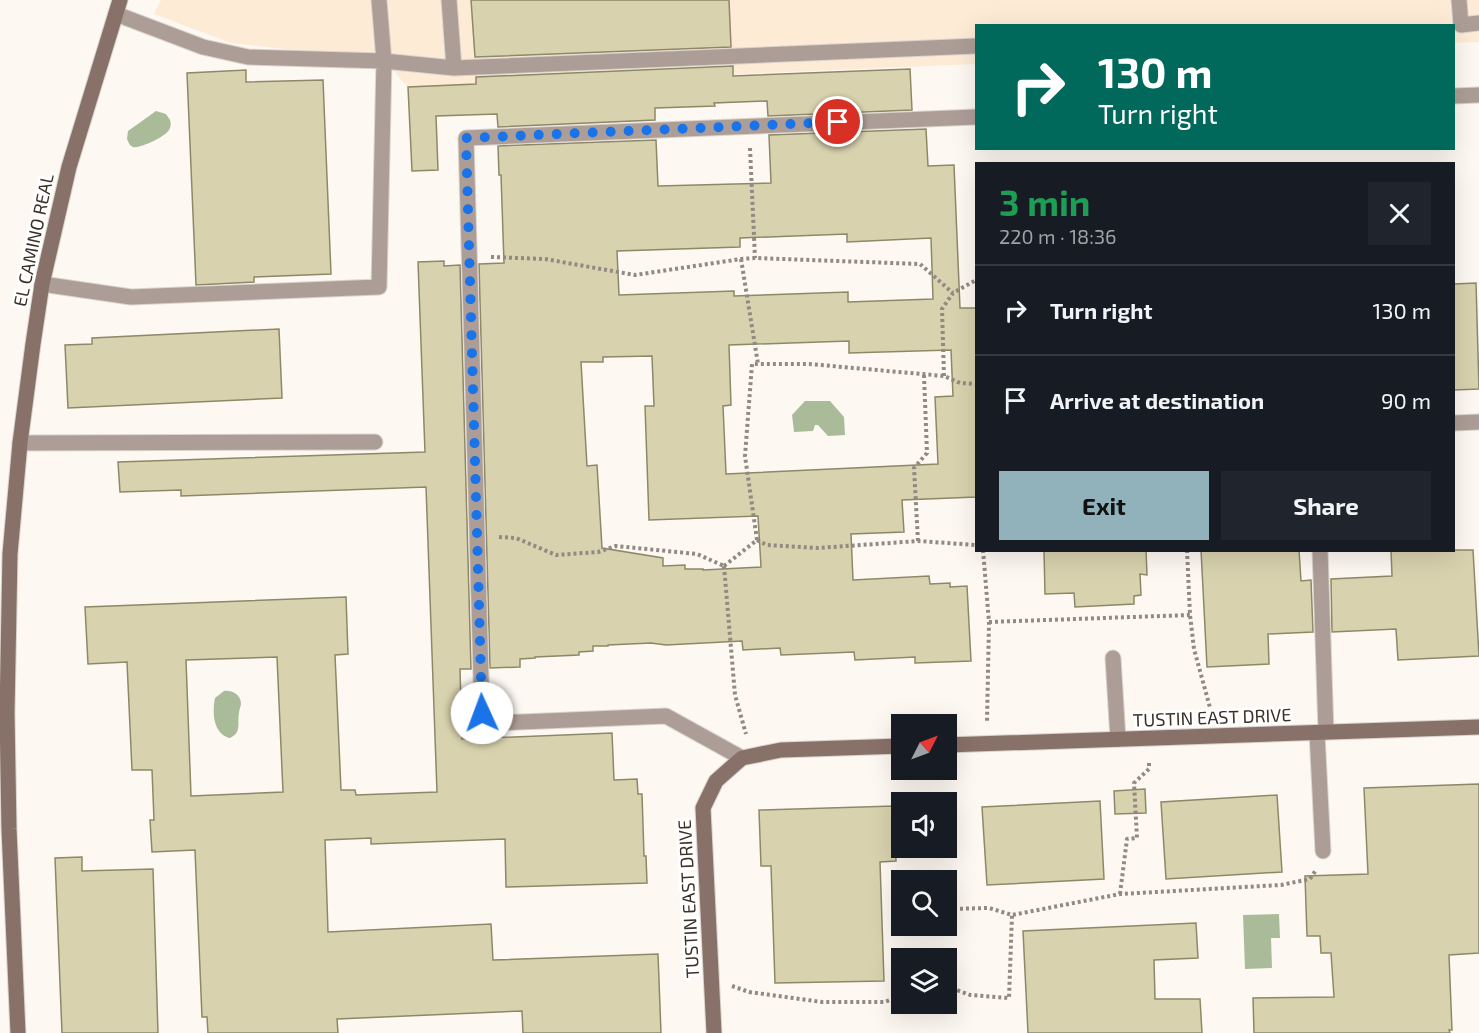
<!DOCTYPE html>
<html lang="en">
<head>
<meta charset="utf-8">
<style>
	body { margin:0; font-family:"Exo 2",sans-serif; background:#20242c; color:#f1f3f6; height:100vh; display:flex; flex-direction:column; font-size:22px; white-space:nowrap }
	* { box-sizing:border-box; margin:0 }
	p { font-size:20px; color:#9ea1a6 }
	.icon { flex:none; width:33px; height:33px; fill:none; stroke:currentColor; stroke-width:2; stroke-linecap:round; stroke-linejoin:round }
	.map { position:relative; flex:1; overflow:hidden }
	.drawer { position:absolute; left:975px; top:162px; width:480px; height:390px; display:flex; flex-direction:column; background:#171b24; border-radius:0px; box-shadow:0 6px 24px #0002 }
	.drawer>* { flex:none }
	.banner { position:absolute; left:975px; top:24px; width:480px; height:126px; border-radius:0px; box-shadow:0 6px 24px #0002; background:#00695c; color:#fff; overflow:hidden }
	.needle { width:39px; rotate:48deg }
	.tools { position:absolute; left:891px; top:714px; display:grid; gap:12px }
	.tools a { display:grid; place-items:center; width:66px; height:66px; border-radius:0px; background:#171b24; box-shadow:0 6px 24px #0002; font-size:30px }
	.pin { position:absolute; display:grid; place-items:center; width:51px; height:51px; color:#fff; margin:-26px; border:3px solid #fff; border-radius:50%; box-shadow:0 2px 6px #0007 }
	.me { position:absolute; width:66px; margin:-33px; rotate:358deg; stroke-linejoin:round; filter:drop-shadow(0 0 4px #0008) }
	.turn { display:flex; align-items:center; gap:21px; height:126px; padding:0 24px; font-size:27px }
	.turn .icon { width:78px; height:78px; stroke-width:2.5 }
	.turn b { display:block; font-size:42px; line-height:51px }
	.round { display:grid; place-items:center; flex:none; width:63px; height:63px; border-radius:0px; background:#20242c }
	.summary { display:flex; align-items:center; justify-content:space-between; height:102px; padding:0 24px }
	h1 { font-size:36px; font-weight:700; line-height:45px; color:#1e9e55 }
	.cta { display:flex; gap:12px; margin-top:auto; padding:12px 24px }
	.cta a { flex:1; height:69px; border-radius:0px; background:#91b1bb; color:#111; font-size:24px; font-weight:700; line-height:69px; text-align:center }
	.cta a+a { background:#20242c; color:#f1f3f6 }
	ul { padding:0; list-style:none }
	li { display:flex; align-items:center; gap:18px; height:90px; padding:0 24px; border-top:2px solid #363941 }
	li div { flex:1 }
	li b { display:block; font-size:22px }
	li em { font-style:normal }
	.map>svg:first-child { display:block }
</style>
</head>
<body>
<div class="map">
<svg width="1479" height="1033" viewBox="0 0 1479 1033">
	<rect width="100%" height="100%" fill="#fdf8f2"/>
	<path fill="#fdebd6" d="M161 0H1479V42L1454 43V26H976V64L408 88 385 60 231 43 154 14Z"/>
	<path fill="#aabb9a" d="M156 111 166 114 170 120C171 122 171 127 169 130 166 136 140 149 133 147 129 145 129 143 127 139L128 131Z
		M805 401H830L844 417 845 435 828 436 818 425H815L813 431 794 432 792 415Z
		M224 691C231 690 241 694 241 704 241 705 239 711 239 713 237 723 242 733 230 738 213 734 212 712 215 698Z
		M1279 914 1280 938H1271L1272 968 1245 969 1243 915Z"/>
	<path fill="#d8d2ae" stroke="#8d8868" stroke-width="1.5" fill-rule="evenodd" d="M471 0H729L731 47 475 57Z
		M733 66V76L910 69 912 110 768 116 767 101 714 103 715 106 655 108V120L498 127 497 114 436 116 438 170 412 171 408 87 476 84V77Z
		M246 70V82L323 80 331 274 254 277V282L196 285 187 73Z
		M926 129 928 166 954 165 960 308H976V497L902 500 904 532 851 534 853 580 929 576 930 584 950 583V587L967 586 971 661 915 663V657L855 660 854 652 781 655 780 648 743 650 742 641 666 645 651 643 608 645V646H593V651L579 652V655L535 657V658L520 659V667L490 668 479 264 504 263 501 175H499L498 146 656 140 658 186 771 183 769 135ZM847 234V242L931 238 933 299 848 302V292L734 296V291L619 295 617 251 740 247V238ZM849 341V353L951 350 953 396 935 397 938 464 726 474 723 406 731 405 729 345ZM652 356 654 406H645L649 520 758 516 761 567 703 570V569H685V565L663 566V558L602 548 597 465 587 466 581 362H603V357Z
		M444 261V266L460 265 471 669H460L462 739 612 733 614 780 637 779 638 794H642L644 856H646L647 883 506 887 505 839 371 844V838L325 840 328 932 491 924 493 960 658 954 661 1033H523L522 1011 337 1019 338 1033H208L207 1017H202L195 850 152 852 150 820H154L152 770H132L127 662 88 664 85 607 346 597 348 654 335 655 341 790H355L356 795 437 792 426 487 181 496V490L120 492 118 462 425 452 418 262ZM277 657 283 792 191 796 186 660Z
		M1476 283 1479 389 1454 390V284Z
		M279 329 282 398 68 408 65 345 92 344V338Z
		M1044 550H1146L1147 575 1140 574 1141 595 1134 596V604L1075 607 1074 593 1045 594Z
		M1201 550H1299L1301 581 1311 580 1313 632 1268 634 1269 664 1207 667Z
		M1391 550H1473L1479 656 1398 660 1396 629 1332 632 1331 579 1392 576Z
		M1479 784V953L1449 955 1452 1030H1449L1450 1033H1254L1253 998 1334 997 1331 953H1321L1320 936H1307L1305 876 1368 874 1364 788Z
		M1145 789 1146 813 1115 814 1114 791Z
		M1277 795 1282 872 1166 879 1161 802Z
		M1100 801 1104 879 987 885 982 807Z
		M894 806 896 861 880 862 884 981 775 983 771 866H761L759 810Z
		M82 857V871L153 869 158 1033H62L55 858Z
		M1196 923 1198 958 1154 960 1155 999H1200L1202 1033H1028L1023 931Z"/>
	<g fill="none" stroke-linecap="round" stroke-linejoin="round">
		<defs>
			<path id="lane" d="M379 0 384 61 454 68 449 0
				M1459 0 1461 25 1479 23
				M454 68 976 46
				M1454 96 1479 95
				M42 284 131 297 379 287 384 61 248 57 203 47 116 14
				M1454 423 1479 422
				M20 443 375 442
				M1320 550 1326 732
				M1113 658 1118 739
				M1317 733 1323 851
				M742 758 666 716 497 723 482 713 466 138 976 117"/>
			<path id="secondary" d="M946 745 1479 727
				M18 1033 9 829 7 713 10 554 20 443 33 344 42 284 69 167 120 0
				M714 1033 703 808 716 781 742 758 781 750 902 746"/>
		</defs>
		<use href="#lane" stroke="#dad4cd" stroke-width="17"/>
		<use href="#secondary" stroke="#dad4cd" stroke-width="17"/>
		<path stroke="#928a82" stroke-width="4" stroke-dasharray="3 3" stroke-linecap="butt" d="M750 148 755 258
			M491 257 545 259 635 275 741 259 755 258 920 264 953 293
			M741 259 758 364
			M944 376 942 309 953 293 976 280
			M499 537 516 538 556 555 598 552 616 546 697 554 724 566
			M757 540 745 456 752 364H809L944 376 960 383 976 384
			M918 541 914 468 927 453 924 375
			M983 550 989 622 987 722
			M1187 550 1190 615 1194 649 1212 715
			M724 566 757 540 767 545 818 548 918 541 976 545
			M724 566 735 695 746 734
			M989 622 1190 615
			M1120 894 1127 839 1137 838 1134 783 1149 769V760
			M948 909 989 908 1012 915 1120 894 1281 885 1310 879 1316 870
			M946 969 950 961
			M732 986 749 992 822 1002H884L902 996
			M946 986 970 995 1009 998 1012 915"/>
		<use href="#lane" stroke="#ad9d97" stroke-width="15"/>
		<use href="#secondary" stroke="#887169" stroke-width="15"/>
	</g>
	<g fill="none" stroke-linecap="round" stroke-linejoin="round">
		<path stroke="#1a73e8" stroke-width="10" stroke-dasharray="0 18" d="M482 713 466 138 838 122"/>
	</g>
	<g text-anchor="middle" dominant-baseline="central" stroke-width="6" stroke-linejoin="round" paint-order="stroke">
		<g font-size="18" fill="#3a3025" stroke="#fff">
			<text transform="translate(33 240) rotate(-78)">EL CAMINO REAL</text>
			<text transform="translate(1212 717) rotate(-2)">TUSTIN EAST DRIVE</text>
			<text transform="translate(688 899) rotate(-93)">TUSTIN EAST DRIVE</text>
		</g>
	</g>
</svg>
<div class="tools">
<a><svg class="needle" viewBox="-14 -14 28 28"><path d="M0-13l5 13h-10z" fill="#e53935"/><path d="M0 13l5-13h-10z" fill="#9ea1a6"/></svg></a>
<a><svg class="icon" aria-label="sound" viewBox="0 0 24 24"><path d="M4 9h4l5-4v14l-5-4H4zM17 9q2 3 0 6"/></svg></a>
<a><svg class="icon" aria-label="search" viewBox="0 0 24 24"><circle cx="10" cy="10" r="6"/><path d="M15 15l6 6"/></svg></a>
<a><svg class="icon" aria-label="layers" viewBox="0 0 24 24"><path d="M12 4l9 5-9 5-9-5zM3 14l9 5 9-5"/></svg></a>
</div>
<div class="pin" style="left:838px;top:122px;background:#d93025"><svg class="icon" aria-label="arrive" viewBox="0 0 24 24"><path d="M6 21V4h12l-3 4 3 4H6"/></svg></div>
<svg class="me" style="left:482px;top:713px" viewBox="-20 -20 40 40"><circle r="19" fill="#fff"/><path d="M0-13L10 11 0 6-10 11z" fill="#1a73e8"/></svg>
<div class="banner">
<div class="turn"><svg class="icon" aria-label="right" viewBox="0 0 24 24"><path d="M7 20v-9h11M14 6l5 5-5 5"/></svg><div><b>130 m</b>Turn right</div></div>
</div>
<section class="drawer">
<div class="summary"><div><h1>3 min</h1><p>220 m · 18:36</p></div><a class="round"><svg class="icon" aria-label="close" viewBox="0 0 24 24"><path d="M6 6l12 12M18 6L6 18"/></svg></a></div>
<ul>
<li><svg class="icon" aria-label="right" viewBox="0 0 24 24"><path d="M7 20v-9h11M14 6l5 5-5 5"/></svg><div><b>Turn right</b></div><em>130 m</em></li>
<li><svg class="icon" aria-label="arrive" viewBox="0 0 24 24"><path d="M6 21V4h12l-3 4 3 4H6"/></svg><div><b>Arrive at destination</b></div><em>90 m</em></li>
</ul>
<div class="cta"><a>Exit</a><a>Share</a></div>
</section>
</div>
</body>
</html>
